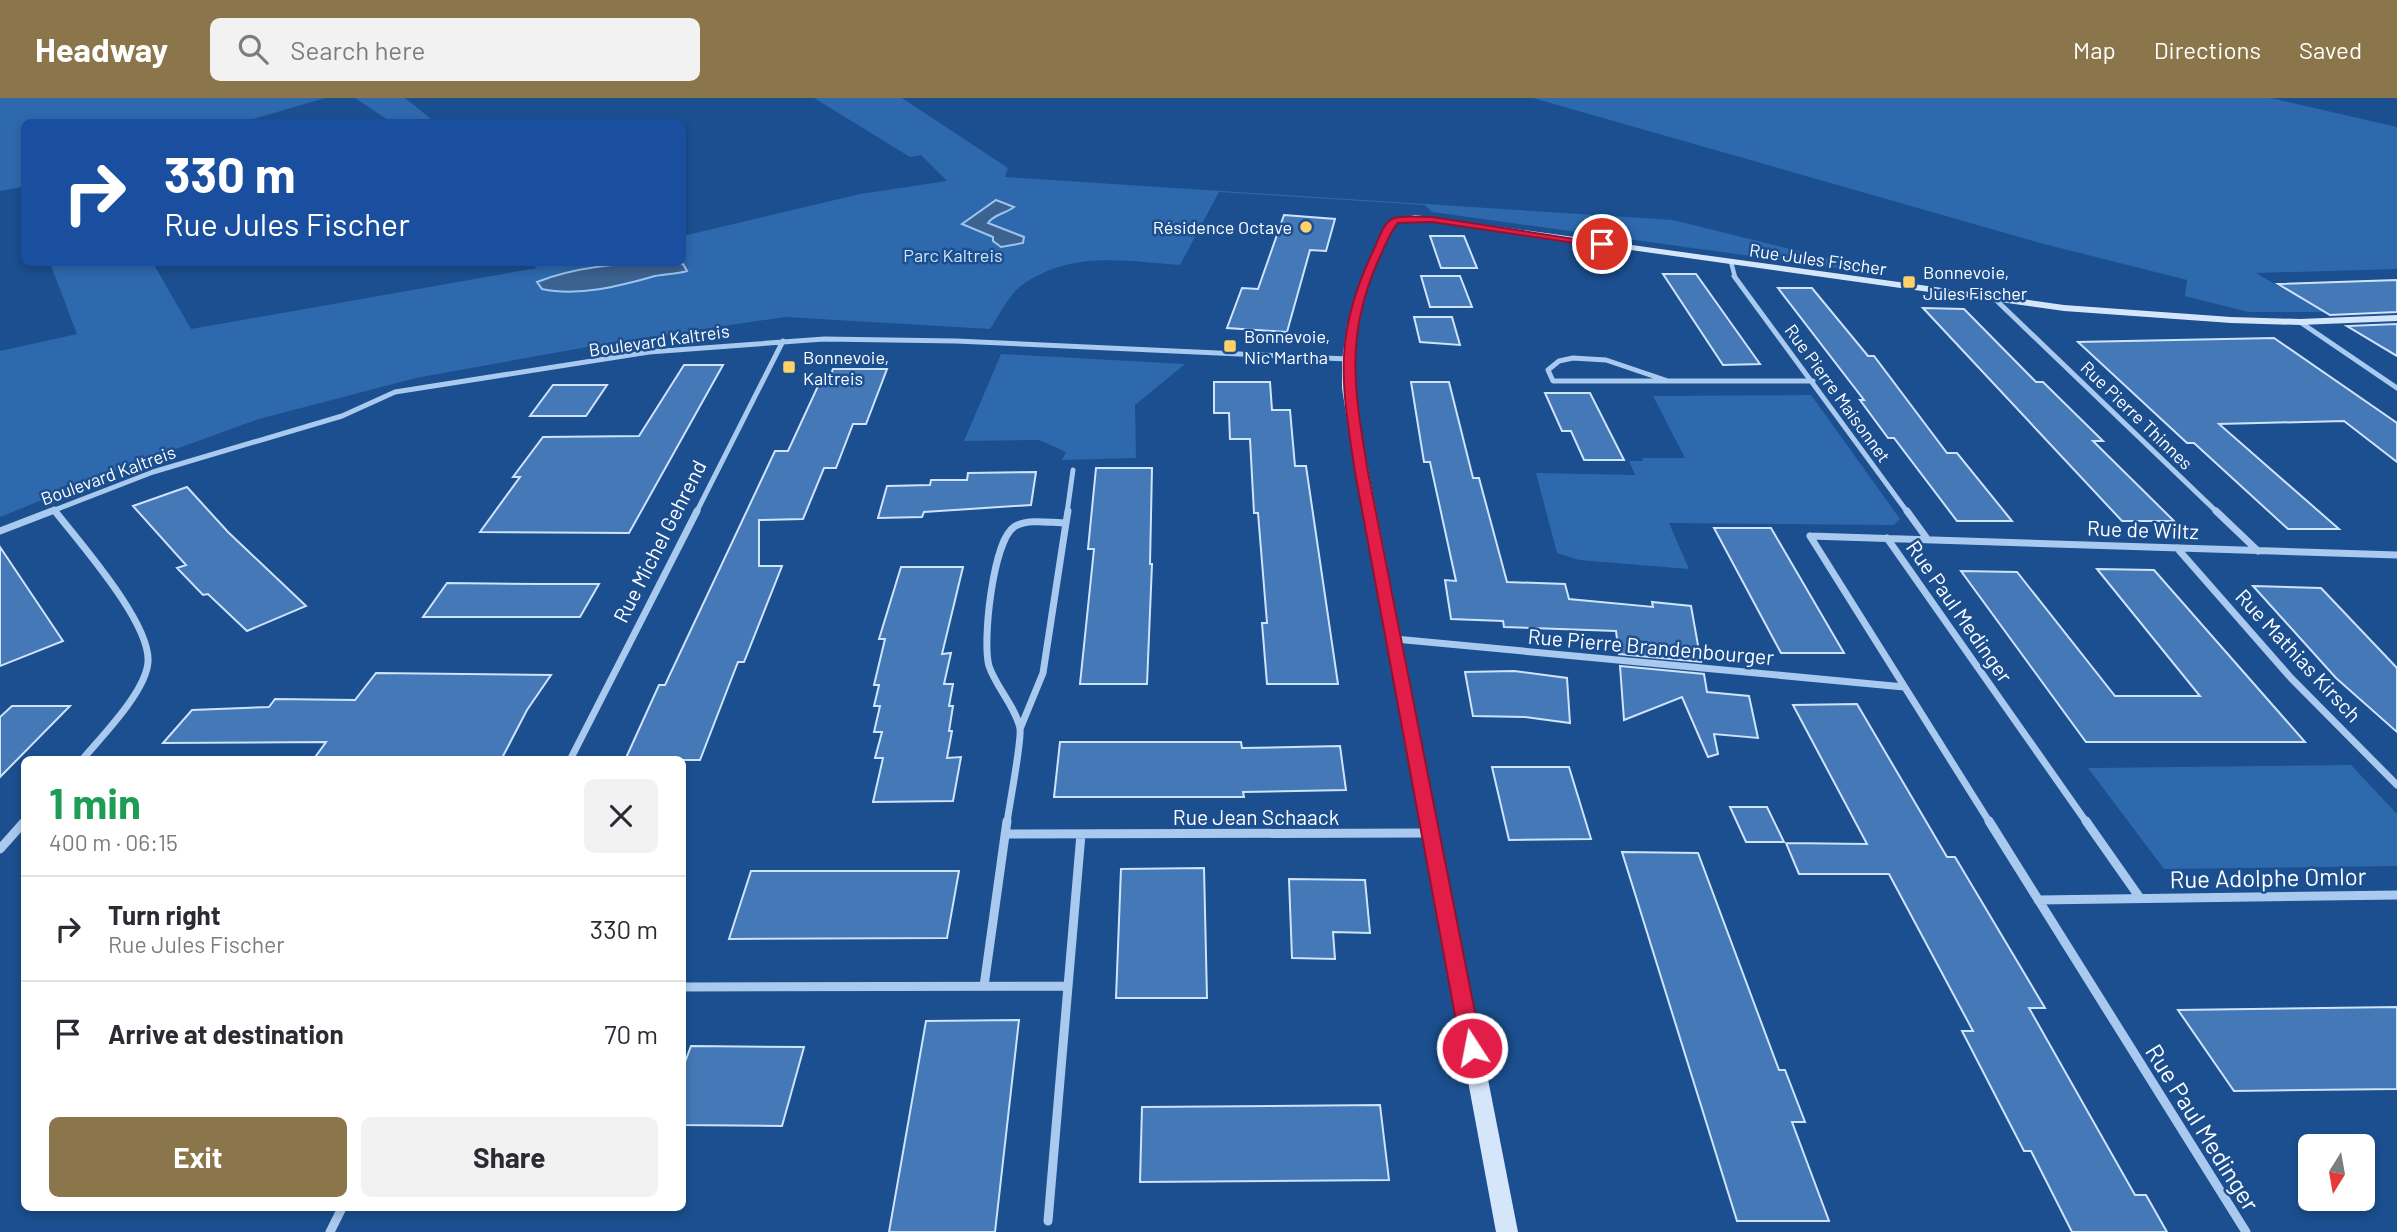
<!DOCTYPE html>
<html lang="en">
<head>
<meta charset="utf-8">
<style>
	body { margin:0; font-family:Barlow,sans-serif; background:#f2f2f3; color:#2b2b33; height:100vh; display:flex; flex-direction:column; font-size:26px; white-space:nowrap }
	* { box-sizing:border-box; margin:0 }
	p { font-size:23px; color:#7c7c81 }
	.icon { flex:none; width:38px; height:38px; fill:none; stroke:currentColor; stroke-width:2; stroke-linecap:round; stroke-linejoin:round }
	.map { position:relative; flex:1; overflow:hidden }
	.details { position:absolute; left:21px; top:658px; width:665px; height:455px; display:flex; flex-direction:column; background:#fff; border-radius:10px; box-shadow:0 4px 10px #0003 }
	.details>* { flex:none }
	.banner { position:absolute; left:21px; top:21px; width:665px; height:147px; border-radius:10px; box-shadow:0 4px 10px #0003; background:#1a4fa0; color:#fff; overflow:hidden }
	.needle { width:46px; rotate:191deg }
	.fabs { position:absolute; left:2298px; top:1036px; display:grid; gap:14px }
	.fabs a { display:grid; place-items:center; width:77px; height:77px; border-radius:10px; background:#fff; box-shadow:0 4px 10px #0003; font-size:35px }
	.pin { position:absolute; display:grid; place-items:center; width:60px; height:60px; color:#fff; margin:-30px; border:4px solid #fff; border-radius:50%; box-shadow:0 2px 7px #0007 }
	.me { position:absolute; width:77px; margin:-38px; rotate:349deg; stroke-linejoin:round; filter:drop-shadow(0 0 5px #0008) }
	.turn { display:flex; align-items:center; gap:24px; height:147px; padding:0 28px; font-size:32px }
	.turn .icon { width:91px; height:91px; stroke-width:2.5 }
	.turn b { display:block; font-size:49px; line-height:60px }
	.round { display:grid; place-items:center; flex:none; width:74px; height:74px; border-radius:10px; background:#f2f2f3 }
	.head { display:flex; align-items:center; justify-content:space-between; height:119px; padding:0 28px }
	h1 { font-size:42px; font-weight:700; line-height:52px; color:#1e9e55 }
	.primary-button { display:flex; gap:14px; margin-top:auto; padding:14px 28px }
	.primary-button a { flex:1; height:80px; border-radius:10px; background:#8a764a; color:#fff; font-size:28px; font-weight:700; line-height:80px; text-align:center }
	.primary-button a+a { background:#f2f2f3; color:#2b2b33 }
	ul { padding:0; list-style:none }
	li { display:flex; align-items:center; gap:21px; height:105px; padding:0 28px; border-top:2px solid #e1e1e2 }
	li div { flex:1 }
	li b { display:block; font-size:26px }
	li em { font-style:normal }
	header { display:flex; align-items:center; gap:42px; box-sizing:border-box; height:98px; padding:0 35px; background:#8a764a; color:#fff }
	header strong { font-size:33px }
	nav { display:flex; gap:38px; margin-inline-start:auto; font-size:24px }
	.search { width:490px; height:63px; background:#f2f2f3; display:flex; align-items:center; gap:18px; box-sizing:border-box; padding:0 24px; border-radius:10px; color:#7c7c81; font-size:26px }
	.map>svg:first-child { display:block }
</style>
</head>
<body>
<header>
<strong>Headway</strong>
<div class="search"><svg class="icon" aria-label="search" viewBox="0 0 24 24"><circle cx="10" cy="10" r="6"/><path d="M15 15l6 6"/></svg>Search here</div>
<nav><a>Map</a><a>Directions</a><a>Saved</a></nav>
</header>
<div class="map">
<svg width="2397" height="1134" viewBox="0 0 2397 1134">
	<rect width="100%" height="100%" fill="#1b4f8f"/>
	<path fill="#2e69ad" d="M0 0H325L243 24H24V96L22 89 0 93Z
		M355 0H405L435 24H391Z
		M814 0H902L1008 70 1005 79 1673 122 1870 171 1850 169 1845 171 1432 114 1425 107 1219 94 1180 167C1124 163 1072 152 1022 187 1009 196 999 218 990 231L785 219 615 244 416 280 259 321 104 377 0 419V253L77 236 50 165H153L191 231 537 170 529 165 682 164 683 138 860 96 947 83 921 57 910 59Z
		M1533 0H2271L2397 29V171L2256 175 2323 214H2248L2185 198 2187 182 2044 146Z
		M1001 256 1185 266 1135 307 1136 360 1062 362 1066 354 1039 342 964 343Z
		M1811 297 1900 421 1894 427 1669 425 1689 471 1579 462 1557 455 1536 375 1635 377 1629 363H1643L1642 360H1685L1653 298Z
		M2351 667 2397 716V768L2164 771 2088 670Z"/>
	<path fill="#3c6290" stroke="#9cc4f0" stroke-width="2" d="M996 102 1014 109C1005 116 994 116 988 125L1024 139 1023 145 1001 149 993 143V139L962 126Z
		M675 164 683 166 687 173C677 176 665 176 655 178 620 188 578 199 542 191L537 184C579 167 631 164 675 164Z"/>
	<path fill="#4478b7" stroke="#cfe3fa" stroke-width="2" d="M1284 117 1335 121 1326 153 1310 152 1287 234 1227 230 1242 190 1258 191Z
		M1430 138H1464L1477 170H1441Z
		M1663 176H1696L1760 266 1723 267Z
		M1421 178H1460L1472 209H1430Z
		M2397 182V214L2330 217 2278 186Z
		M1778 190H1812L1868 258H1874L1947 355H1957L2012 423H1957L1894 340H1888L1860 302H1864Z
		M1923 210 1964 211 2036 284H2043L2103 343H2093L2174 423H2122Z
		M1414 219H1452L1460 247 1420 244Z
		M2397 226V258L2347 228Z
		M2274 240 2397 325V364L2344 323 2219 326 2339 431H2288L2194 345H2187L2078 244Z
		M684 267H723L629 435 480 434 520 379H513L543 339 639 338Z
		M833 271H887L866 326H853L836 370H824L803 421 759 422V468H782L744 564H738L700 662H625L659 587H665L775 353H788L818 288H826Z
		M1214 284H1270L1272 312H1290L1295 368H1306L1338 586H1267L1262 525H1267L1258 415H1254L1250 341H1230L1229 315H1214Z
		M1411 284H1449L1473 380H1479L1507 484 1565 486 1569 501 1653 509 1652 504 1691 508 1701 564 1619 556 1616 533 1504 529 1503 523 1451 521 1445 482 1456 483 1430 364H1424Z
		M553 287H607L586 318H530Z
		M1545 295H1590L1624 362H1584L1571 333H1562Z
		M1096 370H1152L1150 466H1152L1147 586H1080L1094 451H1088Z
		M1036 374 1031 407 924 414 922 419 878 420 887 388 930 387 931 382H967L968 375Z
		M187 389 228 434 306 508 247 533 208 496 203 497 177 470 186 467 133 408Z
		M1714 430H1771L1844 555H1781Z
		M0 449 63 543 0 568Z
		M901 469H963L942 556 951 555 944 586H953L949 608H953L949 633H952L947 660 961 659 953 703 873 704 883 660H875L882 634H874L880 608H874L879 587H874L885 541H879Z
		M2097 471 2154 472 2305 644H2086L1961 473 2017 474 2115 598H2200Z
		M447 485 538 486H599L580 519H423Z
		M2253 488 2321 490 2397 570V634L2336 580Z
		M1620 568 1704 576 1707 594 1749 598 1758 640 1714 636 1718 656 1708 659 1682 599 1624 622Z
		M1514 573 1567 580 1570 625 1525 619 1473 618 1465 574Z
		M376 575 551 577 527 612 501 662H313L326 644 163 645 192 612 269 609 275 601 355 602Z
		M1857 606 1947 759H1955L2045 910H2029L2135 1097H2146L2167 1134H2072L2031 1053H2024L1962 933H1973L1889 776H1799L1786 745 1867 746 1793 607Z
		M12 608H70L0 679V619Z
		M1060 644H1241L1242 650 1340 648 1346 692 1243 694 1244 699H1054Z
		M1492 669H1569L1591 741 1509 742Z
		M1730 709H1767L1784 744H1746Z
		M1622 754 1698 755 1779 972H1785L1805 1024H1792L1829 1123H1737Z
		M1204 770 1207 900H1116L1121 771Z
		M751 773H959L947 840 729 841Z
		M1289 781 1365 782 1370 835 1333 834 1335 861 1292 860Z
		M2397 909V991L2304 992 2234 993 2178 912Z
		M1019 922 995 1134H889L926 923Z
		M691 948 804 949 782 1028 682 1027V972Z
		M1380 1007 1389 1082 1140 1084 1142 1009Z"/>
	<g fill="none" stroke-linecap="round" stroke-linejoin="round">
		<path stroke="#a9c9ee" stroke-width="4.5" d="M1731 164 1735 179"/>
		<path stroke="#a9c9ee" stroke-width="5" d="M1734 178 1908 415
			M1996 202 2218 415
			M2300 224 2397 290
			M1573 260 1606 262 1668 283H1553L1548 272 1559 263Z
			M1668 283H1813
			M54 411 57 415
			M47 415 153 374 342 318 395 294 649 254 824 241 956 243 1347 261
			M696 415 783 243
			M1067 415 1073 372"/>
		<path stroke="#a9c9ee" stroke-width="7" d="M55 413C79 444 151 525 148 564 146 594 101 639 82 662
			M1907 413 1928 442
			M2216 413 2258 453
			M0 433 52 413
			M1810 438 1990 725
			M1810 438 2397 457
			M1887 440 2087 725
			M2177 450 2291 580 2397 687
			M1395 541 1904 589
			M1020 631 1043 575 1066 425
			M570 662 697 413
			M1007 725C1009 708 1022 643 1020 630 1015 608 996 589 989 568 982 544 993 443 1014 429 1028 420 1050 425 1066 425L1068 413"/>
		<path stroke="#a9c9ee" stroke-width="9" d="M1989 723 2246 1134
			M2086 723 2140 800
			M1005 736 1431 735
			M0 751 24 724
			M2038 802 2397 797
			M984 888 1007 723
			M682 889 1068 888
			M1048 1123 1081 736
			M330 1134 342 1110"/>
		<path fill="#d6e6fa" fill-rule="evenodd" d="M1415 117 2064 207 2231 219 2300 221 2397 217V223L2300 227 2231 225 2064 213 1432 124C1420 123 1405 120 1395 128 1388 134 1384 148 1380 157 1359 204 1348 252 1355 304L1518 1134H1496L1355 374 1342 290V262L1347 227 1363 177 1385 129 1396 121Z"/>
	</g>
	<path fill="#e11d48" stroke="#92132f" stroke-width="2" d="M1432 119 1607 146 1602 149 1432 124 1398 125C1389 135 1384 151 1378 163 1344 240 1355 295 1368 374L1482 950 1479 956 1472 959 1464 956 1461 950 1355 374C1341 282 1333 238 1374 151 1379 141 1383 124 1394 120 1405 117 1420 119 1432 119Z"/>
	<g fill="#ffd166" stroke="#1b4f8f" stroke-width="2.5">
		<circle cx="1306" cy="129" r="7"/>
		<rect x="1902" y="177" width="14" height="14" rx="3.5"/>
		<rect x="1223" y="241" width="14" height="14" rx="3.5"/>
		<rect x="782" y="262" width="14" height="14" rx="3.5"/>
	</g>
	<g text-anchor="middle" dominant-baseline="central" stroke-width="5" stroke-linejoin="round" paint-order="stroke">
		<g font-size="18" fill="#fff" stroke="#1b4f8f" text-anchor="start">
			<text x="1292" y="129" text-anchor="end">Résidence Octave</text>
			<text x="1923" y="174">Bonnevoie,<tspan x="1923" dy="21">Jules Fischer</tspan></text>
			<text x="1244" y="238">Bonnevoie,<tspan x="1244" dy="21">Nic Martha</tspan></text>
			<text x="803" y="259">Bonnevoie,<tspan x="803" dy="21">Kaltreis</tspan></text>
		</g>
		<g font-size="18" fill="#cfe3fa" stroke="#1b4f8f">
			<text x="953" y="157">Parc Kaltreis</text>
		</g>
		<g font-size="18" fill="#fff" stroke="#1b4f8f">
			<text transform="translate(1818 161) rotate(8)">Rue Jules Fischer</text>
			<text transform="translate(659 242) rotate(-8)">Boulevard Kaltreis</text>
			<text transform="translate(1838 295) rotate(54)">Rue Pierre Maisonnet</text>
			<text transform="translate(2137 317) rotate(44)">Rue Pierre Thinnes</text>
			<text transform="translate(108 377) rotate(-20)">Boulevard Kaltreis</text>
		</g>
		<g font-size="21" fill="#fff" stroke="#1b4f8f">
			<text transform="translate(2143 431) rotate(2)">Rue de Wiltz</text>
			<text transform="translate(659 443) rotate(-63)">Rue Michel Gehrend</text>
			<text transform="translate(1960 513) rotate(55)">Rue Paul Medinger</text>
			<text transform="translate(1651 548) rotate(5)">Rue Pierre Brandenbourger</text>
			<text transform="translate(2299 557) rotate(47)">Rue Mathias Kirsch</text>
			<text x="1256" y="718">Rue Jean Schaack</text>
		</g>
		<g font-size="24" fill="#fff" stroke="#1b4f8f">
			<text transform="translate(2268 779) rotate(-1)">Rue Adolphe Omlor</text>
			<text transform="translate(2203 1029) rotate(58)">Rue Paul Medinger</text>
		</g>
	</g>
</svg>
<div class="fabs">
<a><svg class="needle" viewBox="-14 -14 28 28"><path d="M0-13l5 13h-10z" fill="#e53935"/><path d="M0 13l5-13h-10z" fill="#7c7c81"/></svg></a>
</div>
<div class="pin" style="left:1602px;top:146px;background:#d93025"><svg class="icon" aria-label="arrive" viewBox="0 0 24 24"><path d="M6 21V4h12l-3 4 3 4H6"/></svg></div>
<svg class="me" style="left:1472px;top:950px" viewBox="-20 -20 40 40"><circle r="17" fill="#e11d48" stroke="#fff" stroke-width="3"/><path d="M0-11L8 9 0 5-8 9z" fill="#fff"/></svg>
<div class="banner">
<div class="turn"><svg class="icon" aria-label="right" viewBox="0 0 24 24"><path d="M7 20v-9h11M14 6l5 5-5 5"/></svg><div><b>330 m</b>Rue Jules Fischer</div></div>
</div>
<section class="details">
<div class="head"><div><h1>1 min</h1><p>400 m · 06:15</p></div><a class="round"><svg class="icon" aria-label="close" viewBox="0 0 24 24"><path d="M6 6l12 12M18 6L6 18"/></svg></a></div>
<ul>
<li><svg class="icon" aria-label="right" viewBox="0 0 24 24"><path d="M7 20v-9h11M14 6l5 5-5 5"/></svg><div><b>Turn right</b><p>Rue Jules Fischer</p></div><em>330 m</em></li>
<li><svg class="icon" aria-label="arrive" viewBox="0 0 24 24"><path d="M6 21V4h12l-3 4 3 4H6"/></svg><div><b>Arrive at destination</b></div><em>70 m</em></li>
</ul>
<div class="primary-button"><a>Exit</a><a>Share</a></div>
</section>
</div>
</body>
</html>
